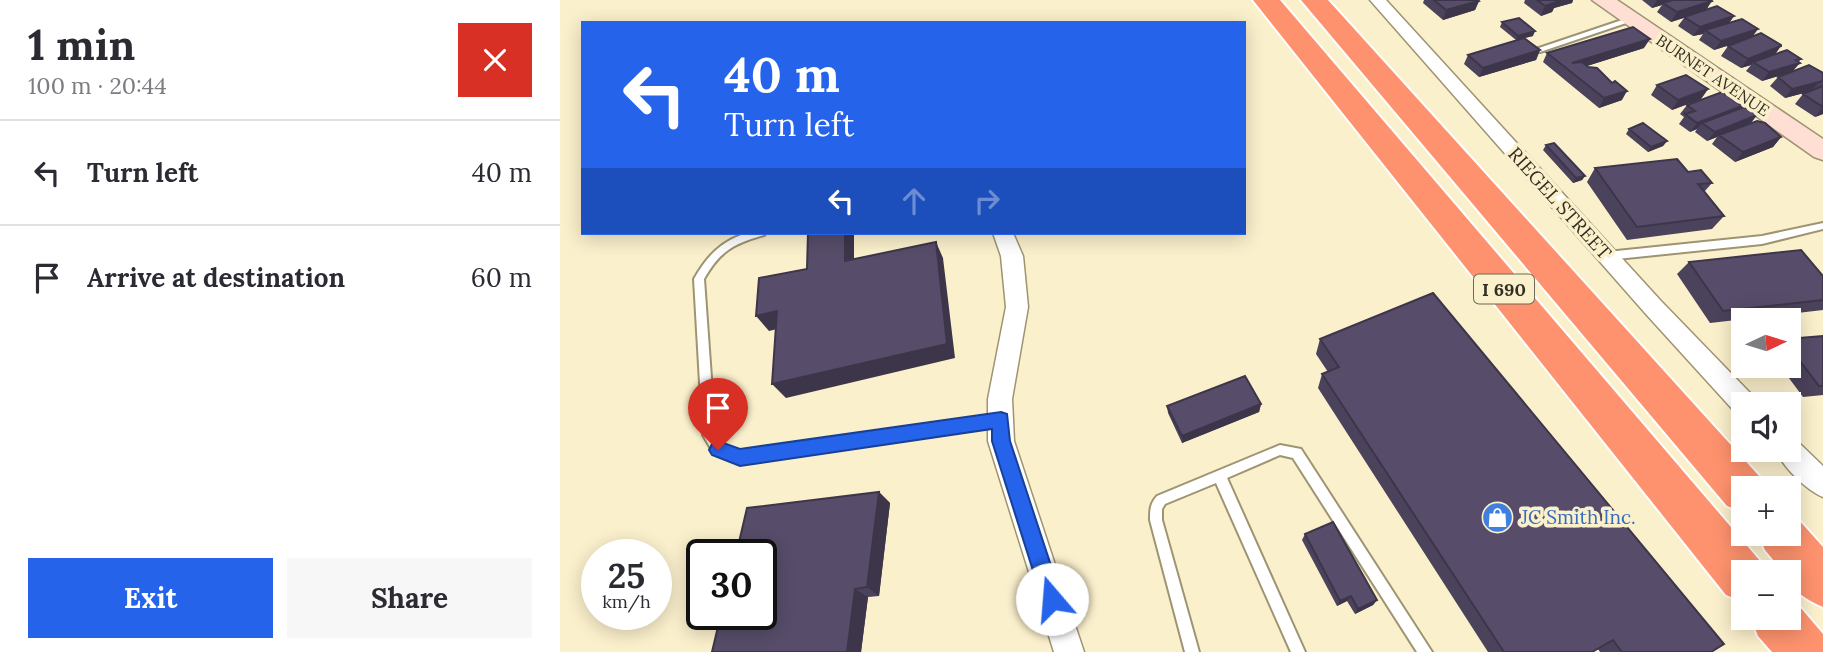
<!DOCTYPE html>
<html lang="en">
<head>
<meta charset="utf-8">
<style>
	body { margin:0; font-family:Lora,serif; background:#f7f7f7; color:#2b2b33; height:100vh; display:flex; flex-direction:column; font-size:26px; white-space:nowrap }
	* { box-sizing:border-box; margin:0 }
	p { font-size:23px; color:#7c7c81 }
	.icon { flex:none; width:38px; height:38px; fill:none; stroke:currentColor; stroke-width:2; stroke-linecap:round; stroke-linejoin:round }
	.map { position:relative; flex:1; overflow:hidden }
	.side { display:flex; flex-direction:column; background:#fff; width:560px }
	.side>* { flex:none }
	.guide { position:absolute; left:21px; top:21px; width:665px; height:214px; border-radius:0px; box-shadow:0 4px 18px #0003; background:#2563eb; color:#fff; overflow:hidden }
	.needle { width:46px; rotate:86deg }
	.fabs { position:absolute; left:1171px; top:308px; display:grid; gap:14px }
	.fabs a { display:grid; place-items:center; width:70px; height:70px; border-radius:0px; background:#fff; box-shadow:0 4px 18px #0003; font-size:35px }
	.speed { position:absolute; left:21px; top:539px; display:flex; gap:14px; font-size:35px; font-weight:700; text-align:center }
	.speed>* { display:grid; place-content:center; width:91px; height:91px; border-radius:50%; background:#fff; box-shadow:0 4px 18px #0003; line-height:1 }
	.speed small { font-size:18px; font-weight:400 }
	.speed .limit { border:4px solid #111; border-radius:10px; background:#fff; color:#111 }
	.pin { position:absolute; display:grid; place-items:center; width:60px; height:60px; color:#fff; margin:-72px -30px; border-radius:50% 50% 50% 0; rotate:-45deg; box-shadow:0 0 7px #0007 }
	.pin .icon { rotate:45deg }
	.me { position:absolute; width:77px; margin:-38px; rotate:342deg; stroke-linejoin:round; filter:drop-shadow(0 0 5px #0008) }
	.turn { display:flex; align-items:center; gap:24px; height:147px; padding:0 28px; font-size:32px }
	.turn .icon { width:91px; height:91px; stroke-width:2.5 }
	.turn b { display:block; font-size:49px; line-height:60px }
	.lanes { display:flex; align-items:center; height:66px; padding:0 28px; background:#0003; justify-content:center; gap:35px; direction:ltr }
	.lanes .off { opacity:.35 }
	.round { display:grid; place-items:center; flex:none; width:74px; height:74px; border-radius:0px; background:#f7f7f7 }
	.summary { display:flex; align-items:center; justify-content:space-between; height:119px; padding:0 28px }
	h1 { font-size:42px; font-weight:800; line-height:52px }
	.button { display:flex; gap:14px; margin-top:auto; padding:14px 28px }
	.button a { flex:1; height:80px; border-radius:0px; background:#2563eb; color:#fff; font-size:28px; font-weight:800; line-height:80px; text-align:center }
	.button a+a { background:#f7f7f7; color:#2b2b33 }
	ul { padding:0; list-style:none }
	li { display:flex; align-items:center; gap:21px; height:105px; padding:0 28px; border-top:2px solid #e1e1e2 }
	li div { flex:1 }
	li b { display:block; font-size:26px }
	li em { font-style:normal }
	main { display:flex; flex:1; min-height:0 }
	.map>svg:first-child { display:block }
</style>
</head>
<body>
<main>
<section class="side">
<div class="summary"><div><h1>1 min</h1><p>100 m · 20:44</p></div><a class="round" style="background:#d93025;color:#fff"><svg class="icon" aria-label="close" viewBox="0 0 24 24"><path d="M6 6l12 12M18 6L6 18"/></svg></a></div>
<ul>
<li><svg class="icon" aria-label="left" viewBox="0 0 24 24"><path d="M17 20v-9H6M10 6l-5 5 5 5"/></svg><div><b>Turn left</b></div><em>40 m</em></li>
<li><svg class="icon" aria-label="arrive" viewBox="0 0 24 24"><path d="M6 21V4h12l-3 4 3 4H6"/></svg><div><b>Arrive at destination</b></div><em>60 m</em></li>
</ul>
<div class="button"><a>Exit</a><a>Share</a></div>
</section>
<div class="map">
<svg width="1263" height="652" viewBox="0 0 1263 652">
	<rect width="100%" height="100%" fill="#fbf0cc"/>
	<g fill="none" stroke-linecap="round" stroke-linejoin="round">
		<defs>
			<path id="lane" d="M1068 18 1075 20 980 52 973 50Z
				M1263 223V229L1202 244 1047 260 1042 256 1047 252 1202 236Z
				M187 233H206L204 235C173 244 160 251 144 279L155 434 162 446 180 452 441 414 445 415 447 419 445 423 180 464 154 454 143 435 134 279C147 256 161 241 187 233Z
				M720 445 741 449 872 652H857L733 458 720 455 667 478 745 652H731L656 483 605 504 602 509V520L639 652H625L590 520C590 510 590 504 597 496Z"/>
			<path id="street" d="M810 0H826L1101 301 1193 396 1196 404H1183V414L1175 412 1085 313Z
				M433 233H453L463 256 468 307 452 399 454 441 524 652H494L428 441V399L446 307 441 256Z
				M1228 437 1237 441 1263 466V497C1246 490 1223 467 1216 450H1228Z"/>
			<path id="secondary" d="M1032 0H1057L1263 139V160L1254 157Z"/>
			<path id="highway" d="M693 0H720L1200 561 1205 572H1183V602L1166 595Z
				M741 0H768L1199 476 1204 488H1183V512L1167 506Z
				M1228 514 1237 518 1263 547V607C1249 601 1228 590 1228 572H1223L1205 550 1198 534H1228Z
				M1228 598 1234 600 1263 634V652H1212L1198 636 1191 618H1228Z"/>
		</defs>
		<use href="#lane" stroke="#9e9472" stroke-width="4"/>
		<use href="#street" stroke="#9e9472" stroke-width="3"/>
		<use href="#secondary" stroke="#9e9472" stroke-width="3"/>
		<use href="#highway" stroke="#fff" stroke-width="4"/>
		<use href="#lane" fill="#fff" fill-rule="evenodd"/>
		<use href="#street" fill="#fff" fill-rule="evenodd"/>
		<use href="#secondary" fill="#ffded4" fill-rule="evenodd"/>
		<use href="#highway" fill="#fe926e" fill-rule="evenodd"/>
	</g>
	<path fill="#4b425b" d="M864 0H918L919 1 915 10 883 20 863 3Z
		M965 0H1013L1012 3 994 8 992 12 981 16 964 3Z
		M1082 0H1151L1147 9 1174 16 1169 23 1198 29 1192 37 1214 55 1238 62 1233 71 1263 73V114L1255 117 1235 104 1243 94 1252 91 1225 98 1210 86 1218 77 1222 75 1202 81 1186 71 1191 65 1181 68 1161 56 1168 46 1170 45 1154 50 1139 40 1143 34 1133 36 1118 26 1124 18 1111 22 1097 12 1102 5 1092 8Z
		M942 22 973 36 965 38 980 50 976 60 919 77 904 64 908 55 956 40 940 27Z
		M1084 48 1027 66 1052 83 1062 100 1039 108 983 62 987 53Z
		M1097 85 1148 89 1141 99 1112 110 1091 95Z
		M1127 105 1179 109 1197 115 1191 123 1221 137 1213 147 1175 162 1152 144 1157 137 1147 141 1135 132 1137 129 1130 132 1119 124 1124 117 1120 114Z
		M1069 129 1107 141 1103 146 1088 152 1066 134Z
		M986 145 1025 176 1022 180 1013 183 983 150Z
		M1035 168 1128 172 1152 183 1144 192 1164 216 1152 229 1067 240 1027 182Z
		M1129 262 1263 276V310L1150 323 1117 274Z
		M1263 336V395L1243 397 1220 366H1228V339Z
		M760 339 1151 652H1040L1038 649 1032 652H928L758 388 762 374 768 372 756 354Z
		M701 404 699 412 622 443 608 413 607 406Z
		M319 492 330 503 319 596 308 597 301 652H152Z
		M745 534 817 600 813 605 795 614 787 601 777 606 742 540Z"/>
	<path fill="#3d364a" d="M994 0H1013L1012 3 994 8 992 12 981 16 985 6Z
		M1097 0H1119L1103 3 1102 5 1092 8Z
		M919 1 915 10 883 20 886 10Z
		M1152 1 1146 10 1111 22 1117 12Z
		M1174 16 1167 26 1145 30 1143 34 1133 36 1140 27Z
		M1198 29 1191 38 1154 50 1161 41Z
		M975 31 973 36 956 40 958 36Z
		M1090 39 1084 48 1011 71 1012 63Z
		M1221 46 1214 56 1193 62 1191 65 1181 68 1188 59Z
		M980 50 976 60 919 77 923 68Z
		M1241 59 1236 64 1240 63 1232 72 1202 81 1209 72Z
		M1259 82 1251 91 1225 98 1232 89Z
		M1148 89 1141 99 1112 110 1118 100Z
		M1067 91 1062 100 1039 108 1044 98Z
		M1182 106 1174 115 1142 123 1137 129 1130 132 1137 123Z
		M1263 107V114L1255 117Z
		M1197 115 1189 125 1159 135 1157 137 1147 141 1155 132Z
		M1221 137 1213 147 1175 162 1183 152Z
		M1107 141 1103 146 1088 152 1091 147Z
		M1025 176 1022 180 1013 183 1016 178Z
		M285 233H294V276L285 261Z
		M376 242 383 258 395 358 226 398 212 384Z
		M217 311 229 326 209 331 196 316Z
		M701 404 699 412 622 443V436Z
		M319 492 330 503 319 596 307 587Z
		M295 589 308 597 301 652H287Z
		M791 596 787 601 777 606 780 601Z
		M817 600 813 605 795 614 798 609Z"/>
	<path fill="#574d6a" stroke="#3d364a" stroke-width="2" d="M874 0H918L919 1 886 10Z
		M977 0H994L997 2 985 6Z
		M1113 0H1151L1152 1 1117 12 1103 3Z
		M1157 6 1174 16 1140 27 1124 17Z
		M959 18 975 31 958 36 942 22Z
		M1182 19 1198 29 1161 41 1145 30Z
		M1073 27 1090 39 1012 63 1022 62 1028 67 1037 68 1052 83 1055 81 1067 91 1044 98 987 53Z
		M1201 33 1221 45V46L1188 59 1168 46Z
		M964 38 980 50 923 68 908 55Z
		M1227 50 1241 59 1236 60 1240 63 1209 72 1193 62Z
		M1249 65 1263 73V81L1232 89 1218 77Z
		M1126 75 1148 89 1118 100 1097 85Z
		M1263 86V107L1243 94Z
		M1162 92 1182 106 1137 123 1125 114 1135 111 1127 105Z
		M1184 107 1197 115 1155 132 1142 123Z
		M1197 121 1205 123 1221 137 1183 152 1159 135Z
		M1083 123 1107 141 1091 147 1069 129Z
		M994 143 1025 176 1016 178 986 145Z
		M1117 159 1128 172 1141 170 1152 183 1138 184 1164 216 1077 227 1035 168Z
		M248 233H285V261L376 242 387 344 212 384 217 311 196 316 199 278 247 269Z
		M1241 250 1263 276V300L1163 311 1129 262Z
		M873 293 1164 644 1151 652H1062L1053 640 1032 652H944L762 374 779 367 760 339Z
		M1263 336V386H1259L1228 345V339Z
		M685 376 701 404 622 436 607 406Z
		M319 492 307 587 295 589 287 652H152L161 614H201V555H176L187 508Z
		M773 522 817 600 798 609 791 596 780 601 745 534Z"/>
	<path fill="#2563eb" stroke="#184099" stroke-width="2" d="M441 412 447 414 450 441 502 599 499 606 492 609 485 606 482 599 432 441V429L180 466 152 455 149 450 152 444 158 441 180 449Z"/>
	<defs>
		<symbol id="shop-disc" viewBox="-11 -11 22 22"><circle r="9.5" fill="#3f7fe0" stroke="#fbf0cc"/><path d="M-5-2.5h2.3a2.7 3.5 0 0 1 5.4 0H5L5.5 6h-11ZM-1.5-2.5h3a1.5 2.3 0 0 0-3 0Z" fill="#fff"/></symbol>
	</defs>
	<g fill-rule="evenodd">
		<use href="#shop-disc" x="920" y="500" width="35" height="35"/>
	</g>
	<g text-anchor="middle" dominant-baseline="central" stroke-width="7" stroke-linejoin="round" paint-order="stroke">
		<g font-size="16" fill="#332f22" stroke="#fbf0cc">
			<text transform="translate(1153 75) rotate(34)">BURNET AVENUE</text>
		</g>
		<rect fill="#fbf0cc" stroke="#6f6955" stroke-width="2" x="914" y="274.5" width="60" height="29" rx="5"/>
		<g font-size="18" font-weight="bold" fill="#332f22">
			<text x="944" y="289">I 690</text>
		</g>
		<g font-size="19" fill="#332f22" stroke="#fbf0cc">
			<text transform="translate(1000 203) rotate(48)">RIEGEL STREET</text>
		</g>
		<g font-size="19" fill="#366cbe" stroke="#fbf0cc" text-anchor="start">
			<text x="961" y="517">JC Smith Inc.</text>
		</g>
	</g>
</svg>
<div class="fabs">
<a><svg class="needle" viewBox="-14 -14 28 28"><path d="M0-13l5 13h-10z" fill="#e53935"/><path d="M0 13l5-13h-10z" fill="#7c7c81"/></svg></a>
<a><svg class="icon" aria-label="sound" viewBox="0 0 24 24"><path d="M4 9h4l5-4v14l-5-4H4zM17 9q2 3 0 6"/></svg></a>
<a>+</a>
<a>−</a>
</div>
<div class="speed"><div>25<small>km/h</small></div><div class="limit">30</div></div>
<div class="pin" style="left:158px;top:450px;background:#d93025"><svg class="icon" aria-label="arrive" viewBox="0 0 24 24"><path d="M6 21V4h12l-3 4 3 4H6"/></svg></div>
<svg class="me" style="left:492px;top:599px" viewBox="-20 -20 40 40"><circle r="19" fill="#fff"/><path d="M0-13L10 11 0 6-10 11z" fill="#2563eb"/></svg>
<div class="guide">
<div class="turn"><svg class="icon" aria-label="left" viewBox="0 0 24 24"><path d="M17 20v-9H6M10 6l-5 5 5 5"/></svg><div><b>40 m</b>Turn left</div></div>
<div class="lanes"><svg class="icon" aria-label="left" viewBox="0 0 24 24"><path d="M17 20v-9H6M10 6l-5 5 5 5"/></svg><svg class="icon off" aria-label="ahead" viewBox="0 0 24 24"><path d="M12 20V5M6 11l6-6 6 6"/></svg><svg class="icon off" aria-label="right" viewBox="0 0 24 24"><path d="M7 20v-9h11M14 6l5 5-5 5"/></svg></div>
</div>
</div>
</main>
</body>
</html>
